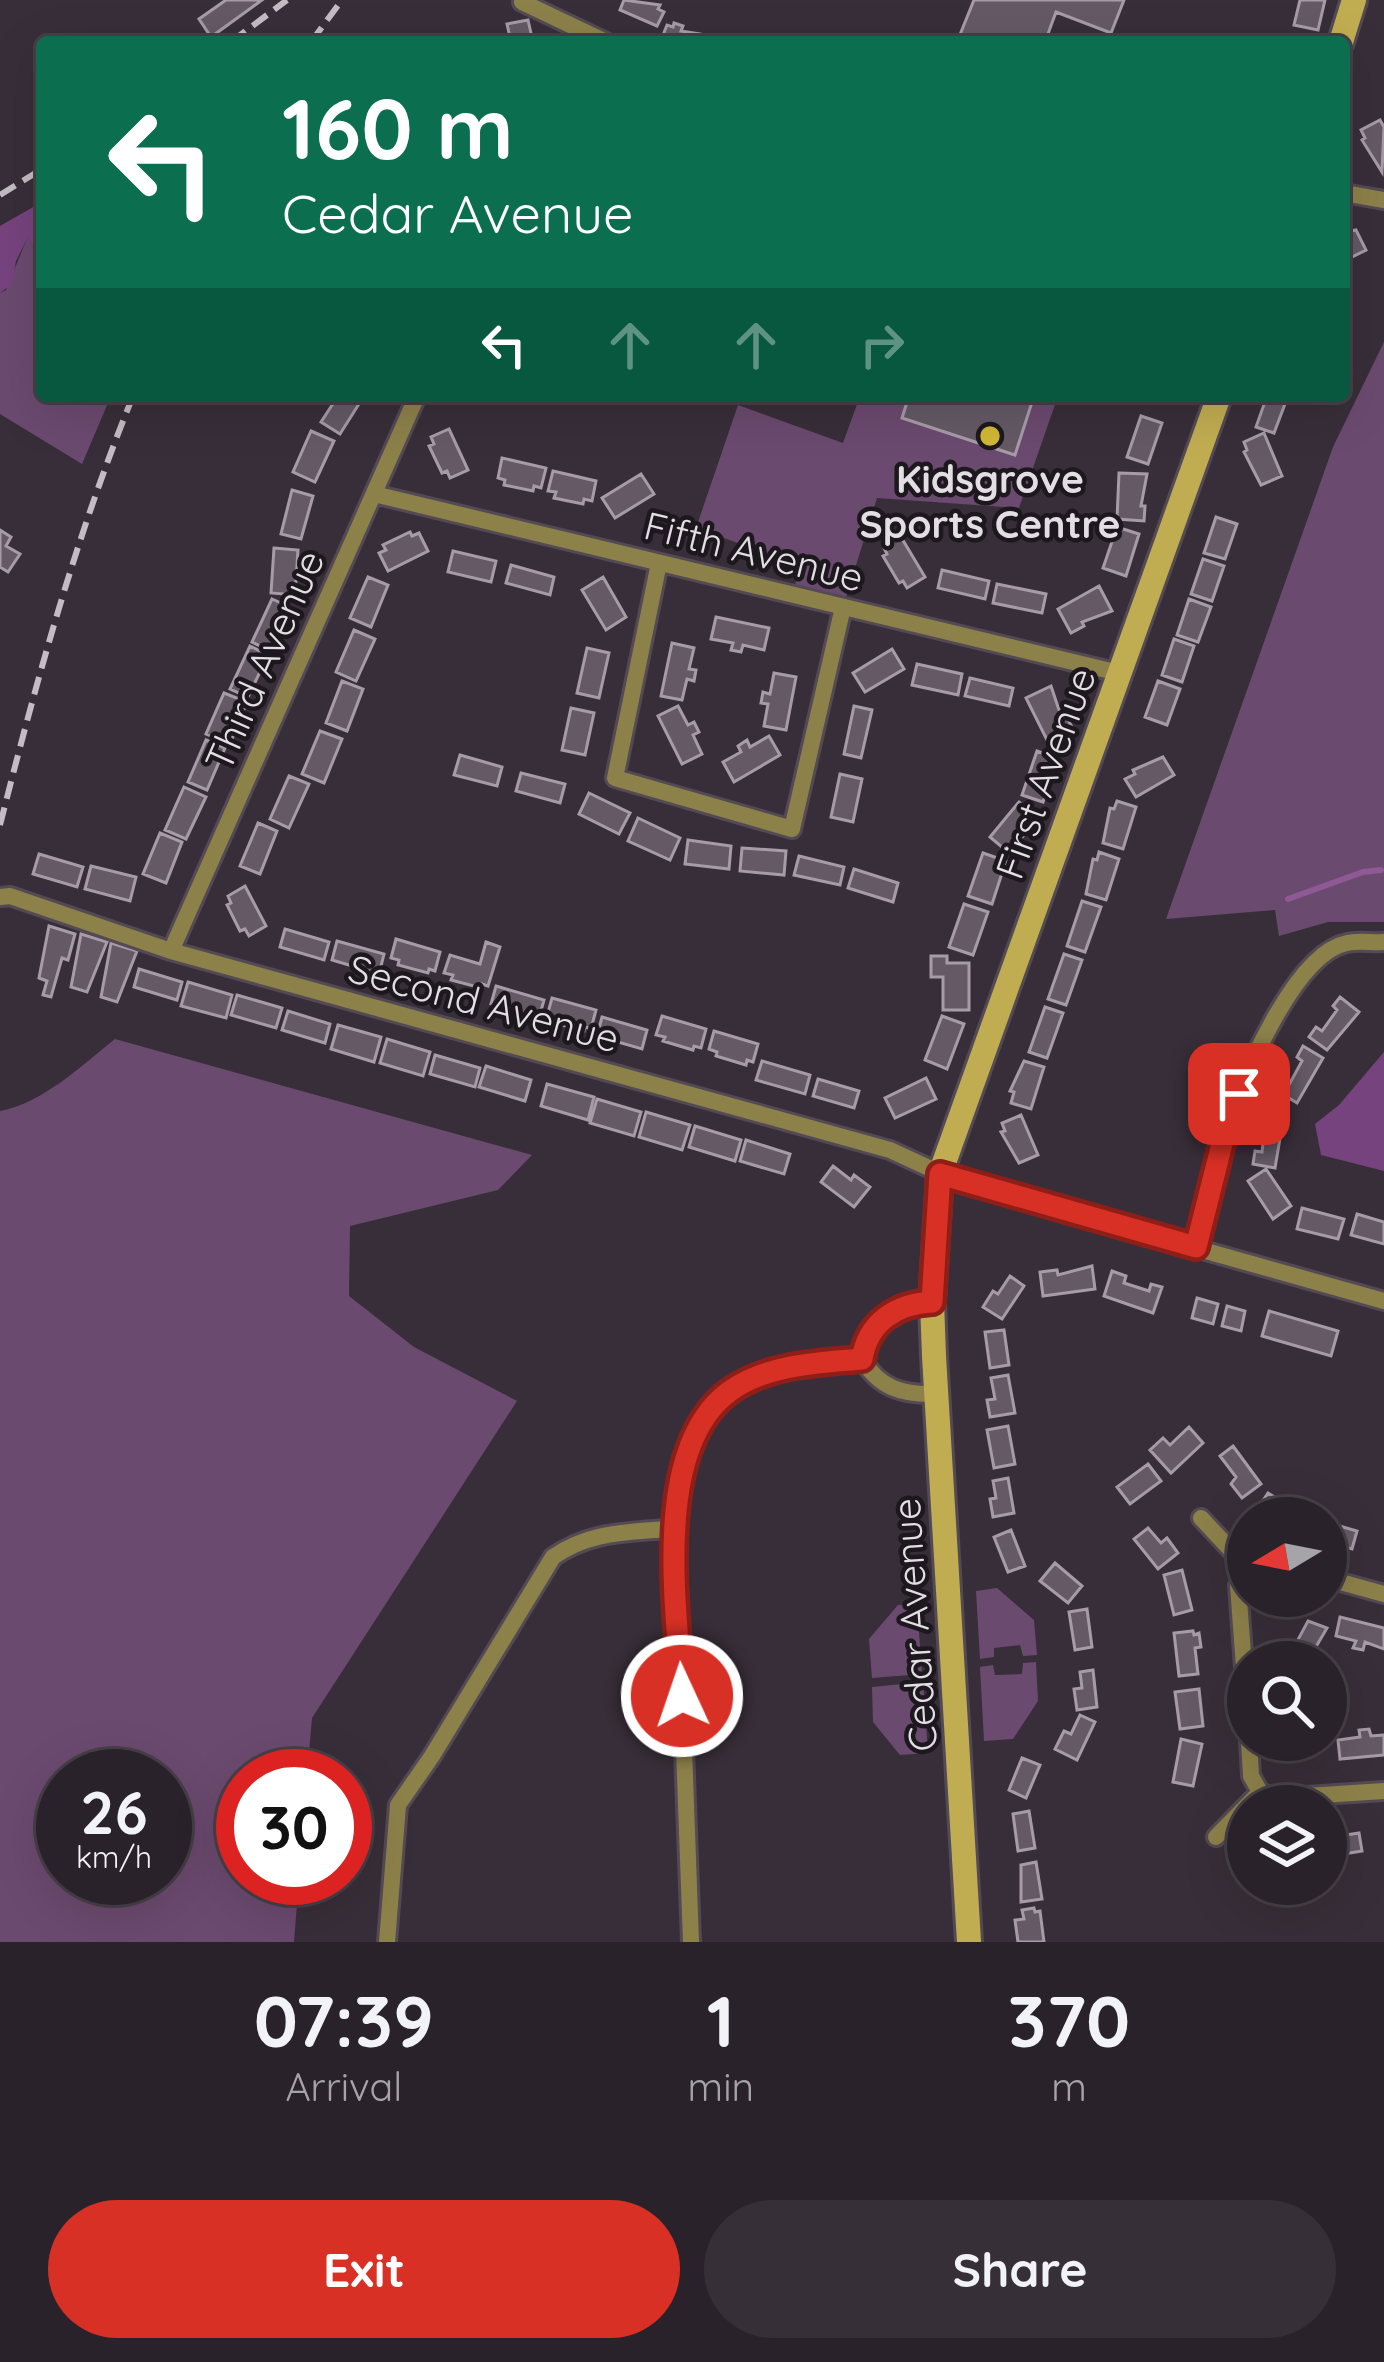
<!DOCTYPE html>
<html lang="en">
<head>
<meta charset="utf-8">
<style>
	body { margin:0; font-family:Quicksand,sans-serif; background:#362f37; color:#f1f3f6; height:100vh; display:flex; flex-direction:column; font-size:45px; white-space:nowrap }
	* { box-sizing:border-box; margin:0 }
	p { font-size:39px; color:#a5a4a9 }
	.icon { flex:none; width:66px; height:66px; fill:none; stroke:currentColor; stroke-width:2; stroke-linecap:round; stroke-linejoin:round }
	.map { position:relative; height:1942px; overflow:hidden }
	.side { display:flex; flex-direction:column; background:#2a222b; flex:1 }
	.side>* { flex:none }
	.top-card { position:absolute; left:36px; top:36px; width:1314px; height:366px; border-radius:12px; box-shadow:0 12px 48px #0002,0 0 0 3px #463f47; background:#0b6e4f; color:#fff; overflow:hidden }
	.needle { width:78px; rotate:260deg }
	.tools { position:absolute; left:1227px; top:1497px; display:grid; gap:24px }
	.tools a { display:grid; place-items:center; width:120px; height:120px; border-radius:50%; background:#2a222b; box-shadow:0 12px 48px #0002,0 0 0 3px #463f47; font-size:60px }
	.speed { position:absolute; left:36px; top:1749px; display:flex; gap:24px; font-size:60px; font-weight:700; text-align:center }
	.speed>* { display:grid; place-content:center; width:156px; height:156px; border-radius:50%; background:#2a222b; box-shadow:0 12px 48px #0002,0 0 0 3px #463f47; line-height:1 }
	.speed small { font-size:30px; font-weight:400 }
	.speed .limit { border:18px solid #d22; background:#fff; color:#111 }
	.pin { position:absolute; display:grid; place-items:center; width:102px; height:102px; color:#fff; margin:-51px; border-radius:24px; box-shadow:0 6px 18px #0006 }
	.me { position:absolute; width:132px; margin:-66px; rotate:357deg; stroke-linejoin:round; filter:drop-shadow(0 0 9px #0008) }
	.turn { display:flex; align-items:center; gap:42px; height:252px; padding:0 48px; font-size:54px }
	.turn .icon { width:156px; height:156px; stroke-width:2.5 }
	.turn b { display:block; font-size:84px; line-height:102px }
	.lanes { display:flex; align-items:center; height:114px; padding:0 48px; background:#0003; justify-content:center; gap:60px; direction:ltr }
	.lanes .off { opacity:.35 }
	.eta { display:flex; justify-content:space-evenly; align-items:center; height:204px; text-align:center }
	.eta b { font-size:72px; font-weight:700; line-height:84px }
	.action { display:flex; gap:24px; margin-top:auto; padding:24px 48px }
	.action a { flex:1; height:138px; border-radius:72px; background:#d93025; color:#fff; font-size:48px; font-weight:700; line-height:138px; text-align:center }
	.action a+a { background:#362f37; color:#f1f3f6 }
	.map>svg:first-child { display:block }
</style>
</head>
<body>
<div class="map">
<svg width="1384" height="1942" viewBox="0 0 1384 1942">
	<rect width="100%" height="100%" fill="#382e39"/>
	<path fill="#6b4a6f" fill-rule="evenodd" d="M28 236 35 252 42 253V396H111L82 464 0 414V293L6 290Z
		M1384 342V922H1328L1279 936 1275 910 1166 919 1333 447Z
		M860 396H1058L1019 508 877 498 843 607 792 594 801 566 696 528 738 405 843 443Z
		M115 1039 532 1155 498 1190 350 1226 349 1296 414 1347 517 1401 312 1718 307 1776H243V1878H299L294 1942H0V1111C43 1103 81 1066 115 1039ZM165 1776V1878H63V1776Z
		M997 1588 1034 1620 1037 1655 1023 1656 1020 1645 994 1648V1657L980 1659 976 1591Z
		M917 1604 922 1674 872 1678 869 1639 898 1605Z
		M1036 1662 1038 1701 1013 1739 984 1741 980 1667 993 1665 995 1675 1022 1674 1023 1663Z
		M923 1682 928 1753 900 1755 873 1722 872 1687Z"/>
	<path fill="#77437e" d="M42 202V253L35 252 28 237 16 261 12 284 0 293V226Z
		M1384 1052V1171L1321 1155 1315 1124 1339 1105Z"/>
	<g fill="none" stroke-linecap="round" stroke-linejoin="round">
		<path stroke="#8f5995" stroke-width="6" d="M1288 899 1363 872 1381 870"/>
	</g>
	<path fill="#645965" stroke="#a79ba8" stroke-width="3" d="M226 0H262L211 37 199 19Z
		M624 0 660 5 658 9 664 12 657 26 620 10Z
		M974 0H1124L1111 33 1056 12 1045 42H957Z
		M1300 0H1325L1318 30 1294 25Z
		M528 20 533 42H511L507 24Z
		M674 23 683 26 681 31 700 34 699 38 704 42 661 40 667 25 673 27Z
		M1380 120 1384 127 1382 172 1362 140 1365 138 1361 130Z
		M1356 230 1366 250 1344 261V232Z
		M338 396H364L340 434 321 422Z
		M909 396H1040L1038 403 1032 402 1015 455 902 418Z
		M1267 396H1288L1274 433 1256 427Z
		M1141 416 1162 423 1148 464 1127 457Z
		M449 429 468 470 450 478 447 471 442 473 429 446 434 444 431 437Z
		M311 431 334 441 315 482 293 472Z
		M1264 433 1282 476 1261 485 1244 452 1247 450 1244 442Z
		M502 458 546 468 541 488 534 486 533 491 504 485 505 480 498 478Z
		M553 471 596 481 592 501 584 499 583 504 554 498 556 492 548 491Z
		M1119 473 1147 474 1141 506H1145L1144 521 1117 519Z
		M641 474 654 494 615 518 602 498Z
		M292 490 313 496 301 539 281 534Z
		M1216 517 1237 524 1225 559 1204 553Z
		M1117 527 1139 534 1126 576 1103 568Z
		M0 530 11 537 6 546 20 554 8 572 0 567Z
		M410 532 412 536 419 533 428 551 388 571 379 553 386 550 383 545Z
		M901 537 925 577 907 588 903 581 899 583 883 556 887 554 884 548Z
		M274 548 298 550 295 595 271 593Z
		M453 551 496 561 491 582 448 572Z
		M1203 559 1224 566 1212 601 1191 594Z
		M511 565 554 577 550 595 506 583Z
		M942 570 989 581 985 599 938 588Z
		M368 577 388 585 371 627 350 618Z
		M603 577 626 617 606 630 582 590Z
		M997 584 1046 594 1042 613 993 603Z
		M1099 586 1112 611 1082 622 1084 626 1071 633 1058 609Z
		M272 599 290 607 270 651 252 642Z
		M1189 599 1211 607 1198 642 1177 635Z
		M716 617 769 628 764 650 743 645 741 652 731 650 733 643 711 639Z
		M354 630 375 639 356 681 336 672Z
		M1174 639 1194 646 1182 682 1162 675Z
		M672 643 694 648 689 669 696 670 694 681 687 679 682 700 661 696Z
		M250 646 268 655 248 697 230 689Z
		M587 648 609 653 599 698 577 693Z
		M892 649 904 669 865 692 853 673Z
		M917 664 962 674 958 695 912 685Z
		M774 673 796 677 786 730 764 726 768 704 761 703 763 692 770 694Z
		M970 678 1013 688 1009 706 965 696Z
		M342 681 363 689 347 731 326 723Z
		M1158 681 1180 689 1167 725 1145 717Z
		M1051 686 1061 716 1065 714 1072 727 1047 740 1026 698Z
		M224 693 247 702 230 744 206 734Z
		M678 706 688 725 694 722 699 732 693 735 702 754 682 764 658 716Z
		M854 706 872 710 861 758 844 754Z
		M571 708 594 713 585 755 562 750Z
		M320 731 342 739 324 783 302 774Z
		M769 736 780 755 734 782 723 762 741 752 738 746 747 740 750 747Z
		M206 740 225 748 207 790 188 782Z
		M1037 751 1058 759 1043 802 1022 795Z
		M460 755 502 767 497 786 454 775Z
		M1163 757 1174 775 1136 797 1125 779 1135 774 1133 770Z
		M521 773 565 784 560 803 516 791Z
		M840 774 862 779 853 822 831 817Z
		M289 776 309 784 289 828 270 819Z
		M184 787 206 797 186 839 165 830Z
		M589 793 630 813 619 834 579 814Z
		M1117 801 1136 807 1123 849 1103 843 1110 808 1114 809Z
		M1019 802 1038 818 1009 853 990 837Z
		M638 818 680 838 670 860 628 841Z
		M258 823 277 831 260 874 240 866Z
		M160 833 182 842 166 883 143 874Z
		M688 840 731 846 729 869 685 864Z
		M742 848 786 851 784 875 740 871Z
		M1099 852 1119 859 1106 900 1086 894 1093 859 1097 860Z
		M983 853 1006 861 992 904 968 896Z
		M39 854 83 867 77 887 33 874Z
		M799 856 844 867 840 885 794 875Z
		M91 866 136 877 130 901 85 889Z
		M854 869 898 883 893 902 848 888Z
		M245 886 266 926 249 936 245 929 240 931 227 905 231 903 228 896Z
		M1082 901 1101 907 1085 952 1067 946Z
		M964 904 988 912 973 955 949 947Z
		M49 926 75 934 68 960 62 958 51 997 43 995 47 981 39 978Z
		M285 929 329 942 324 960 280 947Z
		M81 934 107 942 87 992 71 987Z
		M396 939 440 952 435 971 429 969 428 973 398 965 399 960 391 958Z
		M337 941 384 954 379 974 332 960Z
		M486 942 500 947 488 986 482 984 481 988 451 980 453 975 444 973 450 955 480 964Z
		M111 943 137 951 117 1002 101 997Z
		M1064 954 1082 960 1066 1005 1048 999Z
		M931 956H947V963H969V1010H943V977H931Z
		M139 969 182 982 177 1000 134 987Z
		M188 982 232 995 226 1018 181 1006Z
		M496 986 544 1000 539 1018 491 1004Z
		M237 995 282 1008 276 1028 231 1015Z
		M1340 997 1359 1012 1327 1050 1309 1037 1316 1027 1322 1031 1337 1010 1333 1006Z
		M552 998 596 1010 591 1029 585 1027 584 1031 554 1023 555 1018 547 1016Z
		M1045 1007 1063 1013 1047 1058 1029 1052Z
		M288 1011 330 1024 325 1043 282 1030Z
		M662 1016 706 1029 701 1048 694 1046 693 1050 663 1041 665 1037 656 1035Z
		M942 1016 964 1024 947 1069 925 1060Z
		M602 1017 647 1030 642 1049 597 1036Z
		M338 1025 381 1037 374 1062 331 1049Z
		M714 1031 758 1044 753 1062 747 1060 746 1065 716 1056 717 1052 709 1049Z
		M387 1039 430 1052 423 1076 380 1063Z
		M1303 1046 1323 1058 1297 1103 1276 1090 1284 1079 1290 1083 1302 1061 1297 1057Z
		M435 1055 480 1068 475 1087 430 1074Z
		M762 1061 810 1075 805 1094 756 1080Z
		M1024 1061 1044 1067 1031 1109 1011 1103 1014 1092 1010 1091Z
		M486 1066 531 1080 525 1101 479 1087Z
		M926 1078 936 1099 895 1118 885 1098Z
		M818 1079 859 1091 854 1108 813 1096Z
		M547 1084 594 1097 588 1120 541 1106Z
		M597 1099 641 1112 634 1136 590 1123Z
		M646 1112 690 1125 682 1150 639 1137Z
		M1261 1112 1284 1115 1275 1168 1253 1164 1255 1151 1262 1152 1265 1126 1259 1125Z
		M1021 1115 1038 1155 1019 1163 1001 1132 1005 1131 1002 1123Z
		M695 1126 741 1140 735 1161 689 1147Z
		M746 1140 790 1154 784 1174 740 1161Z
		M833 1166 851 1180 854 1175 870 1187 854 1207 821 1182Z
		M1266 1169 1291 1206 1273 1219 1248 1181Z
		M1302 1208 1344 1219 1338 1239 1297 1229Z
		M1357 1214 1384 1222V1244L1351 1235Z
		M1092 1266 1095 1289 1043 1296 1040 1272 1057 1270 1058 1275Z
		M1112 1271 1126 1276 1124 1283 1149 1291 1151 1284 1162 1287 1153 1313 1104 1296Z
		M1010 1276 1024 1286 1002 1319 983 1307 993 1291 998 1294Z
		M1197 1298 1218 1304 1213 1324 1192 1318Z
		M1227 1306 1245 1311 1241 1331 1222 1326Z
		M1269 1311 1338 1331 1331 1356 1262 1336Z
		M1004 1330 1009 1365 990 1368 985 1332Z
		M1008 1375 1015 1413 990 1417 987 1400 995 1399 991 1378Z
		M1008 1426 1015 1464 994 1468 987 1430Z
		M1189 1427 1203 1443 1171 1473 1150 1450 1163 1438 1170 1445Z
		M1233 1446 1261 1484 1242 1498 1231 1484 1236 1477 1220 1456Z
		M1148 1464 1161 1481 1130 1504 1117 1487Z
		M1008 1478 1014 1513 993 1517 990 1499 996 1498 993 1481Z
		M1268 1493 1302 1514 1299 1518H1274L1258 1508Z
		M1326 1522 1357 1531 1352 1549 1326 1542Z
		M1148 1528 1161 1543 1167 1538 1178 1553 1158 1569 1134 1539Z
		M1011 1530 1025 1566 1008 1572 994 1537Z
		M1055 1563 1082 1586 1068 1603 1040 1581Z
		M1182 1570 1192 1610 1174 1615 1164 1575Z
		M1087 1609 1092 1647 1075 1650 1069 1612Z
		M1340 1617 1384 1628V1649L1365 1642 1363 1650 1353 1648 1356 1641 1336 1636Z
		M1308 1621 1327 1628 1307 1662H1286Z
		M1193 1631 1194 1635 1199 1633 1201 1647 1195 1648 1198 1674 1179 1676 1174 1633Z
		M1093 1670 1097 1707 1077 1710 1074 1689 1082 1688 1080 1672Z
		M1199 1689 1203 1726 1180 1729 1175 1692Z
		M1080 1715 1095 1722 1077 1760 1055 1749 1064 1731 1071 1734Z
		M1369 1729 1371 1736 1384 1735V1755L1340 1759 1338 1740 1360 1737 1359 1730Z
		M1181 1739 1202 1744 1193 1786 1173 1782Z
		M1022 1758 1040 1765 1026 1798 1009 1790Z
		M1029 1811 1035 1848 1018 1851 1013 1814Z
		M1359 1833 1362 1851 1326 1857V1838Z
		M1036 1862 1042 1899 1021 1902V1865Z
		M1034 1908 1035 1912 1040 1911 1044 1942H1018L1015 1920 1024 1919 1022 1910Z"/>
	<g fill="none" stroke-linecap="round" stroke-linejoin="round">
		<defs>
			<path id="street" d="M522 2 606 42
				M1344 193 1384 200
				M374 494 1119 673
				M659 563 615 778 792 829 843 607
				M0 897 10 896 171 951 890 1150 957 1181 1384 1301
				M171 951 417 396
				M1196 1248C1207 1206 1214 1162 1228 1122 1244 1076 1295 953 1347 943 1358 940 1373 943 1384 942
				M862 1359C869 1322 896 1303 932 1302
				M1201 1518 1245 1565
				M1248 1565 1238 1586 1248 1721
				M1326 1578 1384 1594
				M1249 1740 1251 1776 1260 1792 1275 1798 1384 1791
				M1216 1837 1260 1792
				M387 1942 398 1805 432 1756 553 1557C592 1530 630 1533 676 1528
				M691 1942 676 1528C681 1394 739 1369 862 1359 879 1388 903 1395 935 1394"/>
			<path id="secondary" d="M1341 42 1354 0
				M969 1942 934 1356 932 1302 940 1174 1219 396"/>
		</defs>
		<use href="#street" stroke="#534a54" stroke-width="22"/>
		<use href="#secondary" stroke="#534a54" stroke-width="30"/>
		<use href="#street" stroke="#8d814a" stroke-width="16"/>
		<use href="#secondary" stroke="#c1ad51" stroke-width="24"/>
		<path stroke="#c3bcc4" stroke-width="6" stroke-dasharray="18 9" stroke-linecap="butt" d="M231 42 287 0
			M311 42 342 0
			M0 195 42 169
			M0 825C37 679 76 536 133 396"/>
	</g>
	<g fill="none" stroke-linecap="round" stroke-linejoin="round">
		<defs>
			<path id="route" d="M682 1696C677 1610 651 1448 730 1391 768 1364 818 1363 862 1359 868 1322 896 1304 932 1302L940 1174 1196 1247 1226 1128 1239 1094"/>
		</defs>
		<use href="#route" stroke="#8d1f18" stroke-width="30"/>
		<use href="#route" stroke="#d93025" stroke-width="21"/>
	</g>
	<circle fill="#d1b736" stroke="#1c181d" stroke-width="4.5" cx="990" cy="436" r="12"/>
	<g text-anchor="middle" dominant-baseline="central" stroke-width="9" stroke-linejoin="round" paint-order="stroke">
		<g font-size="39" font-weight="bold" fill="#e3dde4" stroke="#1c181d">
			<text x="990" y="478">Kidsgrove<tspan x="990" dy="45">Sports Centre</tspan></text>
		</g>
		<g font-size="39" fill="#e3dde4" stroke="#1c181d">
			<text transform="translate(754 551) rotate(14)">Fifth Avenue</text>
			<text transform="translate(264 660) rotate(-66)">Third Avenue</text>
			<text transform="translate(1045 773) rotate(-70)">First Avenue</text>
			<text transform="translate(484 1003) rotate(15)">Second Avenue</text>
			<text transform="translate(914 1625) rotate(-94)">Cedar Avenue</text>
		</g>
	</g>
</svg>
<div class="tools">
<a><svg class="needle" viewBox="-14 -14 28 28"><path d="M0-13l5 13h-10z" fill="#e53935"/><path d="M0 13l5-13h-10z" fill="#a5a4a9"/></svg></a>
<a><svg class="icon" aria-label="search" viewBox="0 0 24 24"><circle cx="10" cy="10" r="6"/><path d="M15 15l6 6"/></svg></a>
<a><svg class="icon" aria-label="layers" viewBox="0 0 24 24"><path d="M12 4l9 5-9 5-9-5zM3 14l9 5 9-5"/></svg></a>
</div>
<div class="speed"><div>26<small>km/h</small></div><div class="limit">30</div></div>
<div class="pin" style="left:1239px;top:1094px;background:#d93025"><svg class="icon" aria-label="arrive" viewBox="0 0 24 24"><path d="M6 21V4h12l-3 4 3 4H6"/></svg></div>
<svg class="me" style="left:682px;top:1696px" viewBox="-20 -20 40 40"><circle r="17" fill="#d93025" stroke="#fff" stroke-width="3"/><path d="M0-11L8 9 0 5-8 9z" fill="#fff"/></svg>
<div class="top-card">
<div class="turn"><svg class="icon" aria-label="left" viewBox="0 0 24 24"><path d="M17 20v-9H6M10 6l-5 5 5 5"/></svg><div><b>160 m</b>Cedar Avenue</div></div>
<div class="lanes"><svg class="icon" aria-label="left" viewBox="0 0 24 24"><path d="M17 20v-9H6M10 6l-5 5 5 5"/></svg><svg class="icon off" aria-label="ahead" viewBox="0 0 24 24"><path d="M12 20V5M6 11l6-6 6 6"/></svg><svg class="icon off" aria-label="ahead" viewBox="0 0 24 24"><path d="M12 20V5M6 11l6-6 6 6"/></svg><svg class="icon off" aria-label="right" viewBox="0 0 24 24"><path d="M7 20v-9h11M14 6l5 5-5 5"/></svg></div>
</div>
</div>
<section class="side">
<div class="eta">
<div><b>07:39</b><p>Arrival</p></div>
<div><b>1</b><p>min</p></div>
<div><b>370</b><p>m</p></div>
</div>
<div class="action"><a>Exit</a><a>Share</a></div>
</section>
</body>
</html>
